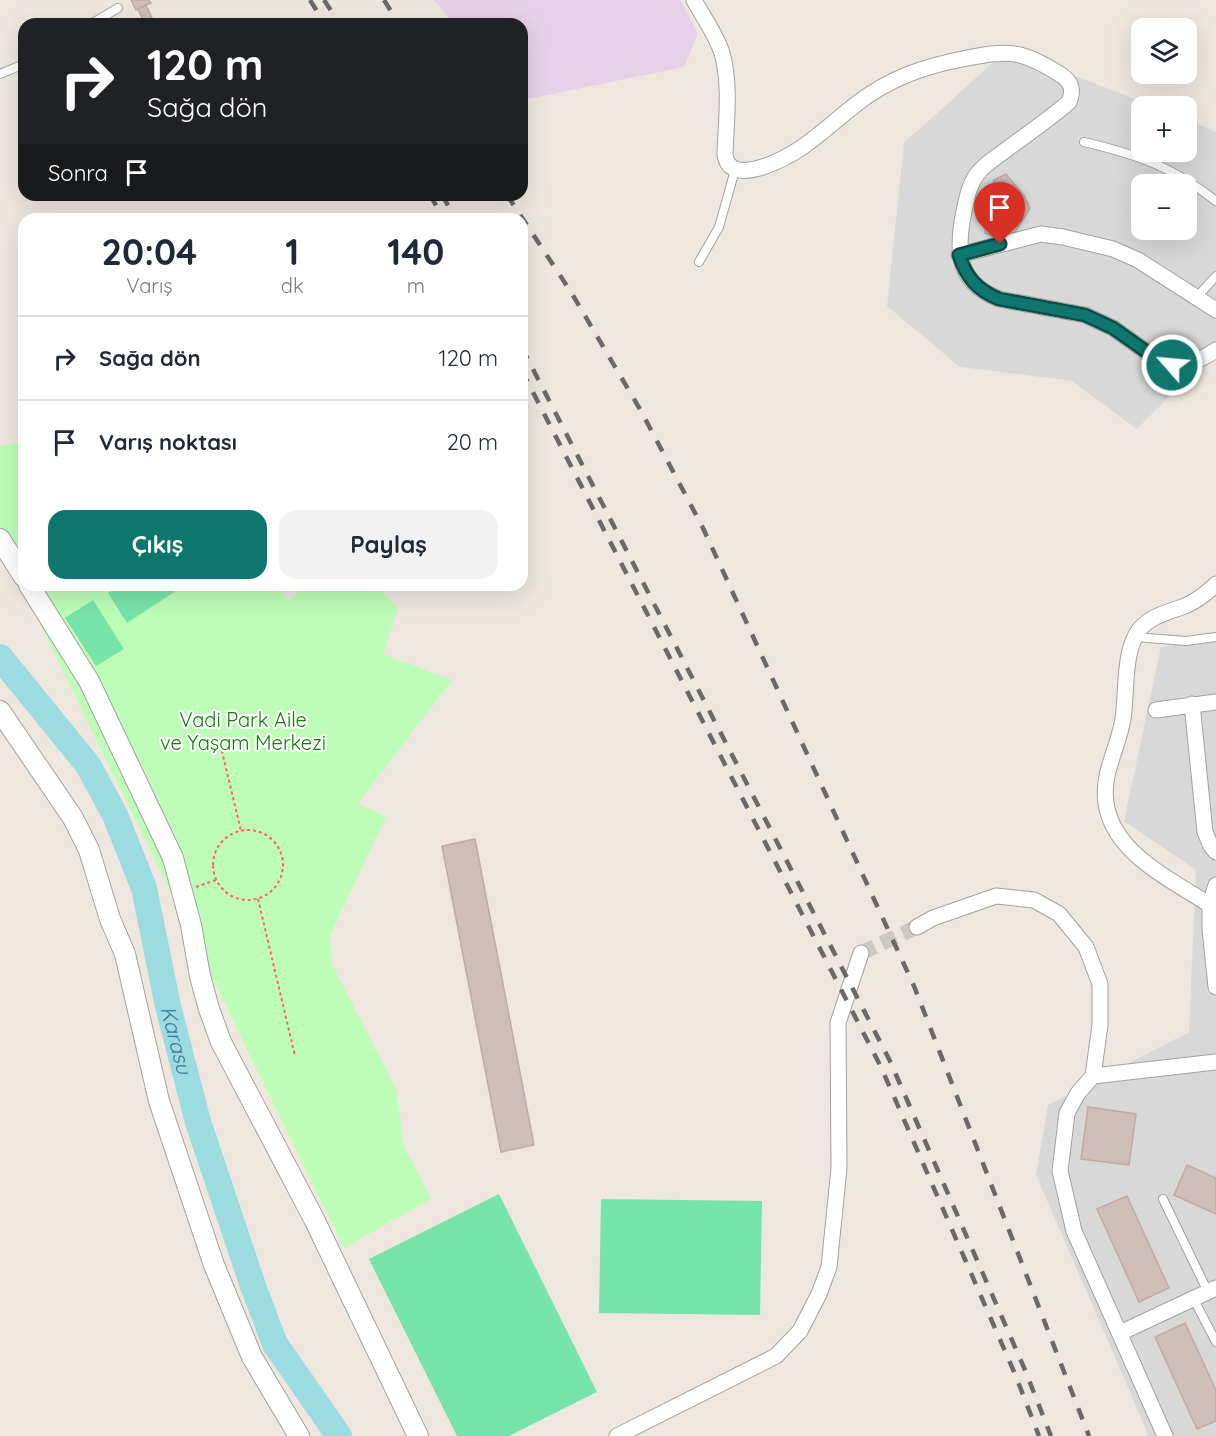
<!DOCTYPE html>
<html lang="tr">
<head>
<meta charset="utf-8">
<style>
	body { margin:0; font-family:Quicksand,sans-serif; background:#f2f2f3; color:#1f2937; height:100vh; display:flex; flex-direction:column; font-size:22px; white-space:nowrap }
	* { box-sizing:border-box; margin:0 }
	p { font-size:20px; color:#747a83 }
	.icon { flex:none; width:33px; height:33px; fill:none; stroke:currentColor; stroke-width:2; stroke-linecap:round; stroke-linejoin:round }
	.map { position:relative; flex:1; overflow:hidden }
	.side { position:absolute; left:18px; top:213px; width:510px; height:378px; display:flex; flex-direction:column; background:#fff; border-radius:18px; box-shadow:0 6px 24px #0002 }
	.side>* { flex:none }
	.hud { position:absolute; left:18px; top:18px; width:510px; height:183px; border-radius:18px; box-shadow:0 6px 24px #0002; background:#202124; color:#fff; overflow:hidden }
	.tools { position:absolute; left:1131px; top:18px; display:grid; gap:12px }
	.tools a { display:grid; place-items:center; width:66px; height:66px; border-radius:12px; background:#fff; box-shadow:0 6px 24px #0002; font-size:30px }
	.pin { position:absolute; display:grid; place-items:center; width:51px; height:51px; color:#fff; margin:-62px -26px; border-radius:50% 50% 50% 0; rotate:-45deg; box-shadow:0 0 6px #0007 }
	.pin .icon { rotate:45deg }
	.me { position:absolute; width:66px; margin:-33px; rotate:297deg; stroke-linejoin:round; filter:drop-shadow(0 0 4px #0008) }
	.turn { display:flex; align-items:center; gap:21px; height:126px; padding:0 30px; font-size:27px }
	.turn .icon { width:78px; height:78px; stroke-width:2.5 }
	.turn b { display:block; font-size:42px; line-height:51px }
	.then { display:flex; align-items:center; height:57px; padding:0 30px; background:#0003; gap:12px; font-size:22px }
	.eta { display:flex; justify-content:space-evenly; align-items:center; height:102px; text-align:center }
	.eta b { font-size:36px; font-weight:800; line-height:42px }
	.cta { display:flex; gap:12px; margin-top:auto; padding:12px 30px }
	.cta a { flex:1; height:69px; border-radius:18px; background:#0f766e; color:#fff; font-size:24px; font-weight:800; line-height:69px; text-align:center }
	.cta a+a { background:#f2f2f3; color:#1f2937 }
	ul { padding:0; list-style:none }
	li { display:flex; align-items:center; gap:18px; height:84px; padding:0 30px; border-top:2px solid #e0e1e3 }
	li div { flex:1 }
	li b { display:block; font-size:22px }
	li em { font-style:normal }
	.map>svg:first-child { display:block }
</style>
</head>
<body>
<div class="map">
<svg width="1216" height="1436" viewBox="0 0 1216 1436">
	<rect width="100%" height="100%" fill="#eee7df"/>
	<path fill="#d9d8d8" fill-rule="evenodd" d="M1007 50 1154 106H1142V152H1186L1187 119 1216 132V350L1137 429 1072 381 960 367 887 306 904 143ZM1142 184H1186V230H1142Z
		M1216 637V1436H1149L1036 1175 1048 1105 1189 1032 1196 870 1124 821 1161 647Z"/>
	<path fill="#e7d1e7" d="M433 0H680L698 34 684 67 523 100 522 24H455Z"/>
	<path fill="#bdfdb7" d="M24 443V585H277L289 601 305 585H375L398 608 383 654 452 680 358 803 386 817 330 935 332 964 397 1091 403 1144 431 1199 344 1248 0 542V446Z"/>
	<path fill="#76e4a8" d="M121 585H185L127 623 108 593Z
		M93 600 124 649 96 666 65 618Z
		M499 1194 597 1392 509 1436H457L369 1259Z
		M601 1199 762 1201 760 1315 599 1313Z"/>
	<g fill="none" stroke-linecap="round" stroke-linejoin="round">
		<path stroke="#9cdbdf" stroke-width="26" id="s1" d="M0 657 88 765 115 815 144 888 168 1006 198 1122 253 1286 275 1344 339 1436"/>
	</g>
	<path fill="#cebeb8" stroke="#c0aaa1" stroke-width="1.5" d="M131 0H149L151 3 136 10Z
		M146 5 152 18 144 22 138 9Z
		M1006 174 1024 196 1030 208 1014 234 1000 240 985 233V217L994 180Z
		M475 839 534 1145 501 1152 442 846Z
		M1088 1107 1136 1114 1129 1165 1081 1159Z
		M1187 1165 1216 1178V1214L1174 1195Z
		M1127 1196 1169 1288 1139 1302 1097 1209Z
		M1185 1323 1216 1390V1421L1197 1429 1155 1337Z"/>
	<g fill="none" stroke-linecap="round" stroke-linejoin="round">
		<path stroke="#cec8c2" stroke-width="15" stroke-dasharray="15 8" stroke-linecap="butt" d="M861 953 917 927"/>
		<defs>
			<path id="service" d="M91 24 118 8
				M0 74 24 64
				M1084 142C1139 155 1171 166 1216 201
				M699 262 719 227 735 170
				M1196 298 1216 276
				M1135 637 1186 641 1216 637
				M1163 1199 1208 1292
				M1193 1298 1216 1342"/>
			<path id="minor" d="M694 0C703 17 716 34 722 53 731 85 726 122 725 154 729 189 785 159 801 148 820 135 837 119 855 105 889 78 925 66 967 58 1010 50 1020 50 1058 73 1070 80 1075 88 1069 102 1049 119 1028 134 1007 149 997 157 986 163 978 173 969 184 967 198 964 211 956 251 956 282 999 299L1085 315 1113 328 1161 362C1183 367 1198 362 1216 350
				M959 255 1041 234 1063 237 1113 249 1138 260 1216 310
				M1216 584C1207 593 1198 600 1187 605 1170 612 1151 615 1139 630 1123 652 1127 692 1123 719 1120 738 1111 757 1107 776 1093 844 1164 875 1210 905L1216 904
				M1192 704 1205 832 1211 846 1216 852
				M1156 710 1216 702
				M1216 885 1210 905V929L1216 987
				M917 927 933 918 996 896 1034 900 1059 914 1086 947 1100 984V1025L1093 1076
				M1120 1333 1216 1288
				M617 1436 776 1356 800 1331 819 1294 829 1267 839 1168 838 1023 861 953
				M1165 1436 1074 1231 1060 1171 1067 1113 1078 1093 1093 1076 1216 1062"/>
			<path id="tertiary" d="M0 539 24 577
				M29 585 89 681 173 858 191 925 200 976 209 1009 221 1042 315 1221 418 1436
				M0 711 73 818 89 850 110 919 125 954 159 1101 214 1265 252 1357 299 1436"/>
		</defs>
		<use href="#service" stroke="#a2a2a2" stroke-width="10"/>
		<use href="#minor" stroke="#a2a2a2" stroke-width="17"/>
		<use href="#tertiary" stroke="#a2a2a2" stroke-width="22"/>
		<path stroke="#ff5f69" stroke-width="2" stroke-dasharray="3 3" stroke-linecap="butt" d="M219 739 241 831
			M213 865a35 35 0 1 1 70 0a35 35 0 1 1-70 0Z
			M196 887 216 880
			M258 899 295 1056"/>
		<use href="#service" stroke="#fff" stroke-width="8"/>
		<use href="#minor" stroke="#fff" stroke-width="15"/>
		<use href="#tertiary" stroke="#fff" stroke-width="20"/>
		<path stroke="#696969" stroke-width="4.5" stroke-dasharray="12 12" stroke-linecap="butt" d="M310 0 325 24
			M324 0 340 24
			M384 0 399 24
			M430 195 444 219
			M442 195 456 219
			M507 195 571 292 641 411 703 528 914 986 1089 1436
			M522 348 890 1061 1025 1370 1051 1436
			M522 371 881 1067 1015 1374 1039 1436"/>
	</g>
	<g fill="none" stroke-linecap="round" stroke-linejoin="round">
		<defs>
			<path id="route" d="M1000 244 959 255C966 277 977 290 999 299L1085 315 1113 328 1161 362 1172 365"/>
		</defs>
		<use href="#route" stroke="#0a4d48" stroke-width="15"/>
		<use href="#route" stroke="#0f766e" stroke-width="10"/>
	</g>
	<g text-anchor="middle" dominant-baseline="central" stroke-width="4.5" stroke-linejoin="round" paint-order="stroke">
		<g font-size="20" fill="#0d7f03" stroke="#fff">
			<text x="243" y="719">Vadi Park Aile<tspan x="243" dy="23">ve Yaşam Merkezi</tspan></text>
		</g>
		<g font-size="21" font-style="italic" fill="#3b7998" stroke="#fff">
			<text stroke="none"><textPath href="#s1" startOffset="430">Karasu</textPath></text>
		</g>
	</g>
</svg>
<div class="tools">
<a><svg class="icon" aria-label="layers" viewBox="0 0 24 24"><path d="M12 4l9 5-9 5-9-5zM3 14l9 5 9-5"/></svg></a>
<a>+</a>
<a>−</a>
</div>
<div class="pin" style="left:1000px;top:244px;background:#d93025"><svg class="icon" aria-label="arrive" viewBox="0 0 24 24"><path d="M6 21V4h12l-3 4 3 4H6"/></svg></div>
<svg class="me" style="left:1172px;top:365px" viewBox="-20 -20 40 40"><circle r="17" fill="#0f766e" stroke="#fff" stroke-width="3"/><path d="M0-11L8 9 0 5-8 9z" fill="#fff"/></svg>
<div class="hud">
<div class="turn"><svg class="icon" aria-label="right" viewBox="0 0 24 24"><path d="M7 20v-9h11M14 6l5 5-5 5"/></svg><div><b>120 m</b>Sağa dön</div></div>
<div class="then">Sonra<svg class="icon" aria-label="arrive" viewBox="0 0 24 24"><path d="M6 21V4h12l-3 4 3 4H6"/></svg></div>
</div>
<section class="side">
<div class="eta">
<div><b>20:04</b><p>Varış</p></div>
<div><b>1</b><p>dk</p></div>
<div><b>140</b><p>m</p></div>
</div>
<ul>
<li><svg class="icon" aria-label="right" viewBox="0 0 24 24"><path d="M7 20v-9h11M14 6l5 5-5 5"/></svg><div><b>Sağa dön</b></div><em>120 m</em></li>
<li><svg class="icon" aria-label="arrive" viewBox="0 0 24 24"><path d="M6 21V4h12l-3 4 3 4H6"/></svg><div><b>Varış noktası</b></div><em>20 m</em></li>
</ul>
<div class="cta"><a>Çıkış</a><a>Paylaş</a></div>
</section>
</div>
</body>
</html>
